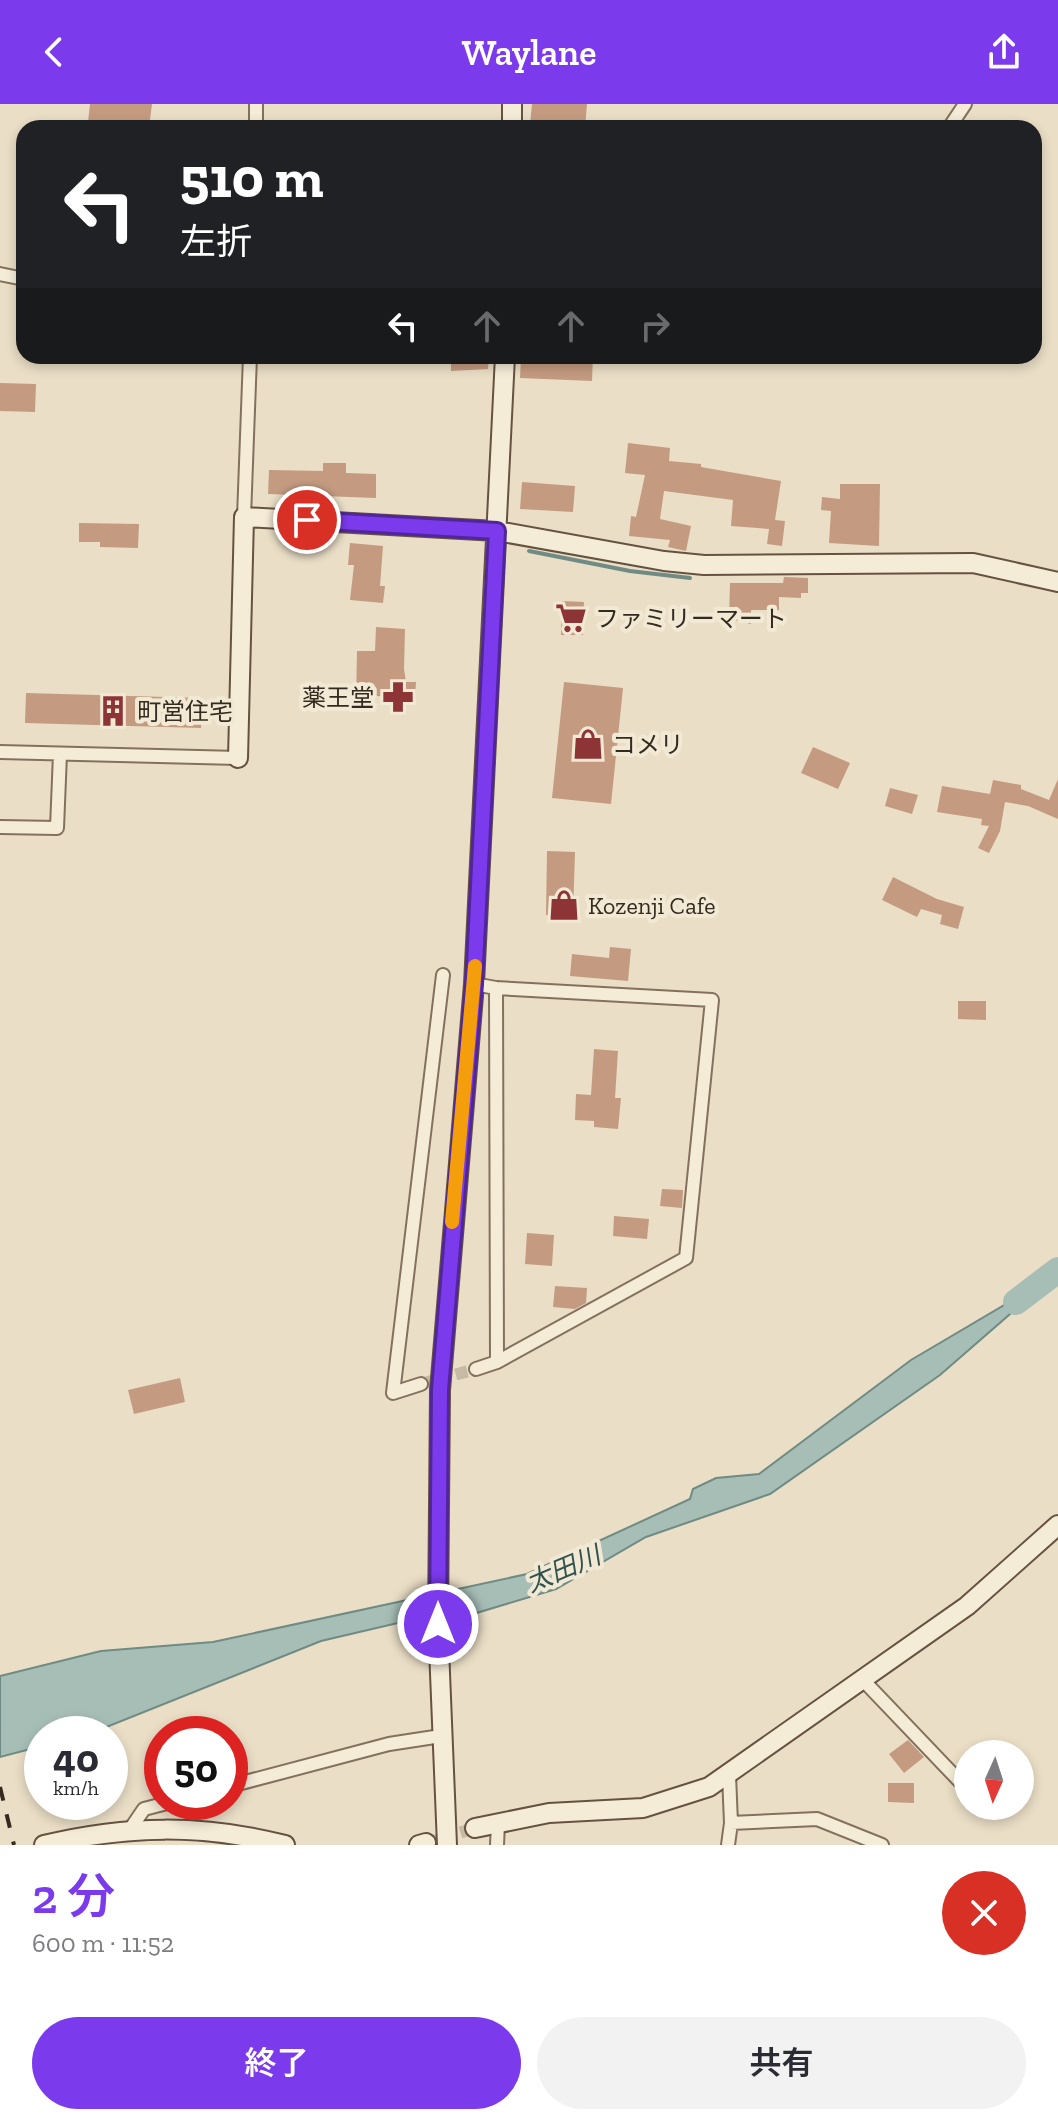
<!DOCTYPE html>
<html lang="ja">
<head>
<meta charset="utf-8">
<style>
	body { margin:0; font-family:"Zilla Slab","Noto Sans JP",serif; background:#f2f2f3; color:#2b2b33; height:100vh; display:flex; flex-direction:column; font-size:30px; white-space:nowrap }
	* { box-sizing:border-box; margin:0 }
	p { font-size:26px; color:#7c7c81 }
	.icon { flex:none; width:44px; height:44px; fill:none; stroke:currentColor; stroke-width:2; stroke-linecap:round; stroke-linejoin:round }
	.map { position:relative; height:1741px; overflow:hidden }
	.details { display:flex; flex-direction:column; background:#fff; flex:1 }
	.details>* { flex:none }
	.hud { position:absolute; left:16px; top:16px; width:1026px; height:244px; border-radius:24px; box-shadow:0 4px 12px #0003; background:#202124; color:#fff; overflow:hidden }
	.needle { width:52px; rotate:183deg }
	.buttons { position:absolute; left:954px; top:1636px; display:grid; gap:16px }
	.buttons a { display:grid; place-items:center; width:80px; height:80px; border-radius:50%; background:#fff; box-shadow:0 4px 12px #0003; font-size:40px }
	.speed { position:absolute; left:24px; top:1612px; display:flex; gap:16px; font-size:40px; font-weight:700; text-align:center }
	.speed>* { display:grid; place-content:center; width:104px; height:104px; border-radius:50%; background:#fff; box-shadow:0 4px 12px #0003; line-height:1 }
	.speed small { font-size:20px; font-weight:400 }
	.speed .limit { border:12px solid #d22; background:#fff; color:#111 }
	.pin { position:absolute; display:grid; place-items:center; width:68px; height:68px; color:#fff; margin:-34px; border:4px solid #fff; border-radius:50%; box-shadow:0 2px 8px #0007 }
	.me { position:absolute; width:88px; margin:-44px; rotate:0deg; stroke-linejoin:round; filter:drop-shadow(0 0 6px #0008) }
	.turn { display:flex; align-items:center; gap:28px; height:168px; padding:0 32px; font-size:36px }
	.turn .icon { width:104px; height:104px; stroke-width:2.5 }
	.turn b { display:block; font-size:56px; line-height:68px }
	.lanes { display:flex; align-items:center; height:76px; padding:0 32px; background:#0003; justify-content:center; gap:40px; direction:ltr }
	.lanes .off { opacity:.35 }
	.round { display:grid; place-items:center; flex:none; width:84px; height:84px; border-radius:42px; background:#f2f2f3 }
	.summary { display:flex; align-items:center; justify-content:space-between; height:136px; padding:0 32px }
	h1 { font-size:48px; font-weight:600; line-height:60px; color:#7c3aed }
	.cta { display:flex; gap:16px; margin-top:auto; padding:16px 32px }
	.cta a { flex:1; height:92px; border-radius:48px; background:#7c3aed; color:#fff; font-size:32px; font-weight:600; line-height:92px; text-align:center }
	.cta a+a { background:#f2f2f3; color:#2b2b33 }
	header { display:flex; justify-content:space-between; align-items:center; height:104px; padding:0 32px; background:#7c3aed; color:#fff; font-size:36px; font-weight:600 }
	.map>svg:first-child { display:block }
</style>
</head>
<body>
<header><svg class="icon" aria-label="back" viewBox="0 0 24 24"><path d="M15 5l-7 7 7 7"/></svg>Waylane<svg class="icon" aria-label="share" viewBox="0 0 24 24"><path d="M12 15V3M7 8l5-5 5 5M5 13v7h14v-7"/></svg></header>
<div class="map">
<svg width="1058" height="1741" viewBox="0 0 1058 1741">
	<rect width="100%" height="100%" fill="#eadec6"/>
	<path fill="#a7beb7" stroke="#6f8b83" stroke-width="2" d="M1055 1171 940 1271 770 1390 646 1433 556 1485 460 1514 402 1518 321 1537 89 1630H42V1642L0 1653V1572L101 1547 213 1538 527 1470 690 1395 693 1385 716 1374 759 1370 911 1256Z"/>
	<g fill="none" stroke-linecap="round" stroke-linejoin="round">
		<path stroke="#6f8b83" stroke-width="4" d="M529 447 630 467 690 474"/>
		<path stroke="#a7beb7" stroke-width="26" d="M1016 1198 1058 1166"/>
	</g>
	<path fill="#c49b80" d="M90 0H152L149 24 88 18Z
		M532 0H587L585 24 530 21Z
		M451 252H489L488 265 451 267Z
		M521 252H593L592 277 520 274Z
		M0 279 36 280 35 308 0 307Z
		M628 339 670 344 669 357 701 360V363L781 377 775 416 785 417 782 442 767 440 769 425 731 422 733 396 664 387 660 415 691 422 686 447 668 443 670 436 629 432 631 412 636 413 645 371 625 369Z
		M323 359H346V369L376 370V394L268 390 269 366 323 367Z
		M522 378 575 382 573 408 520 405Z
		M840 380H880L879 442 829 439 831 407 821 406 822 393 840 395Z
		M79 419 139 420 138 444 100 443V438H79Z
		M350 439 383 442 380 482H385L383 499 350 496 354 461H348Z
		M784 473 808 474V489H801V494L779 493V506H751V520L729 515 730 479H783Z
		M562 497 584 498 583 531H561Z
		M376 523 405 525 404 565 406 578H416L415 593 373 592V598L356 597 357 547H375Z
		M564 578 623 584 611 700 552 694Z
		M26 589 201 594V624L25 619Z
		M813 643 850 659 838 685 801 669Z
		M1058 675V715L1028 702 1005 698 1000 727 989 749 978 744 989 722 981 721 982 715 937 708 942 682 990 690 993 676 1021 681V685L1049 696Z
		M890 684 918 691 912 710 885 702Z
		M547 747 575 748 573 812 546 811Z
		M893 773 937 795 964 803 958 825 940 820 942 811 921 805 917 813 882 796Z
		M610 843 631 845 628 877 570 872 572 850 609 854Z
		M958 897H986V916L958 915Z
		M594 945 618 947 615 994H621L618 1025 594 1023V1017L575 1016 576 990 591 991Z
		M662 1085 683 1086 682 1104 660 1102Z
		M614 1112 649 1115 647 1135 613 1132Z
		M527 1129 554 1131 552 1162 525 1160Z
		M555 1182 587 1184 586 1199 575 1205 553 1203Z
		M180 1274 185 1298 134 1310 128 1286Z
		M908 1636 924 1653 904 1669 889 1650Z
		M888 1679H914V1699L888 1698Z"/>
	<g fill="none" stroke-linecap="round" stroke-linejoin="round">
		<path stroke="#c6baa5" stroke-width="12" stroke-dasharray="12 6" stroke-linecap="butt" d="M421 1280 476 1265
			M426 1739 475 1724"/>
		<defs>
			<path id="street" d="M256 24V0
				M949 24 965 0
				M0 170 24 175
				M244 413 250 252
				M0 648 238 654
				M0 723 57 724 60 650
				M474 880 496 884 712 896 686 1154 497 1258 476 1265
				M496 884 497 1258
				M421 1280 393 1289 443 871
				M863 1576 968 1686
				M230 1682 389 1640 441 1632
				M731 1719 817 1715 882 1741
				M129 1727 144 1705 171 1698
				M497 1741 498 1720
				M728 1741 731 1719 729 1671"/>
			<path id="secondary" d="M512 24V0
				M238 654 244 413 497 427 664 457 704 461 973 459 1058 478
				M475 1724 549 1709 643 1704 709 1683 967 1502 1058 1421
				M44 1741C127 1721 202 1720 285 1741
				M419 1741 426 1739
				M447 1741 438 1520 440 1286 474 880 505 252"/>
		</defs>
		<use href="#street" stroke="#83715e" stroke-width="16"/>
		<use href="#secondary" stroke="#655241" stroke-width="22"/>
		<use href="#street" stroke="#f5ecd8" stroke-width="12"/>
		<use href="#secondary" stroke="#f5ecd8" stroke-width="18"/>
		<path stroke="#352a20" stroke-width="4" stroke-dasharray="14 14" stroke-linecap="butt" d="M0 1683 14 1741"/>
	</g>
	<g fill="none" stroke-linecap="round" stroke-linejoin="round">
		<defs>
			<path id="route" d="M307 416 497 427 474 880 440 1286 438 1520"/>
		</defs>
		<use href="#route" stroke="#51269a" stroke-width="20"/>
		<use href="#route" stroke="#7c3aed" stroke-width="14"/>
		<path stroke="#f59e0b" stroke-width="14" d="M452 1118 475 862"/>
	</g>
	<defs>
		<symbol id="supermarket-bare" viewBox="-9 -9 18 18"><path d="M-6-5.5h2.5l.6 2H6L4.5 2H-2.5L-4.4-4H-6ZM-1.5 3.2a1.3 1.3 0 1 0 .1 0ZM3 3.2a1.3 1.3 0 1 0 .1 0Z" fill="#8c3436" stroke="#f2e9d5" stroke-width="2.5" paint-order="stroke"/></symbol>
		<symbol id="pharmacy-bare" viewBox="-9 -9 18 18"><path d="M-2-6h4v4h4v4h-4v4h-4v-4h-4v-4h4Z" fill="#8c3436" stroke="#f2e9d5" stroke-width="2.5" paint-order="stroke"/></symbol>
		<symbol id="building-bare" viewBox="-9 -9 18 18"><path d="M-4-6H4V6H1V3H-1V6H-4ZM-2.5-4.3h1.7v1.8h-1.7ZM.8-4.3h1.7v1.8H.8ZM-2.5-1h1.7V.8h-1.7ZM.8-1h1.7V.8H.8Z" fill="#8c3436" stroke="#f2e9d5" stroke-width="2.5" paint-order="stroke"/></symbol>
		<symbol id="shop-bare" viewBox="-9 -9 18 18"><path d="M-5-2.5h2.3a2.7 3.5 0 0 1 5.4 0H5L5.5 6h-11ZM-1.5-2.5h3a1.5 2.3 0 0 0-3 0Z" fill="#8c3436" stroke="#f2e9d5" stroke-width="2.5" paint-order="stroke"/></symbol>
	</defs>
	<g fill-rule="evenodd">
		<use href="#supermarket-bare" x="549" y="492" width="44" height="44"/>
		<use href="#pharmacy-bare" x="376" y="571" width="44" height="44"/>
		<use href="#building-bare" x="91" y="585" width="44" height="44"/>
		<use href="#shop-bare" x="566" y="618" width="44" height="44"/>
		<use href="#shop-bare" x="542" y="779" width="44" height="44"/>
	</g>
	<g text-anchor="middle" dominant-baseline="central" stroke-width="8" stroke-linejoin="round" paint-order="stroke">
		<g font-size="24" fill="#352a20" stroke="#f2e9d5" text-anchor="start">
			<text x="595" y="514">ファミリーマート</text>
			<text x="374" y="593" text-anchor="end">薬王堂</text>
			<text x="137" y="607">町営住宅</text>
			<text x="612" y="640">コメリ</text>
			<text x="588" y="801">Kozenji Cafe</text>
		</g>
		<g font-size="26" font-style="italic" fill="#315350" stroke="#f2e9d5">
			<text transform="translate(563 1465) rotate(-23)">太田川</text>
		</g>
	</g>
</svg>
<div class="buttons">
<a><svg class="needle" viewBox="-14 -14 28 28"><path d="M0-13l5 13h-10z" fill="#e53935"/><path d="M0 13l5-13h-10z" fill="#7c7c81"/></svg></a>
</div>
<div class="speed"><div>40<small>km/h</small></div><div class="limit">50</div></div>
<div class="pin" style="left:307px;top:416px;background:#d93025"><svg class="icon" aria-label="arrive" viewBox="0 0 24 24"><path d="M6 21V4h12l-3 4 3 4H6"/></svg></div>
<svg class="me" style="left:438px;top:1520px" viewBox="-20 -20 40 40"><circle r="17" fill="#7c3aed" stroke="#fff" stroke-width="3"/><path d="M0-11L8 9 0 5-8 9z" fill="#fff"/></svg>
<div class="hud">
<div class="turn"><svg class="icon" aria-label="left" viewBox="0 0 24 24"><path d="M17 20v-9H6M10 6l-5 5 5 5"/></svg><div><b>510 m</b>左折</div></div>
<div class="lanes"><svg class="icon" aria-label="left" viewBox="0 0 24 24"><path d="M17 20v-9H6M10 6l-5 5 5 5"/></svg><svg class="icon off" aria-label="ahead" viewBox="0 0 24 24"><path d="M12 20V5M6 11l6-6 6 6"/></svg><svg class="icon off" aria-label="ahead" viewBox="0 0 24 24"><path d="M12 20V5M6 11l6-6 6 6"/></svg><svg class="icon off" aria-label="right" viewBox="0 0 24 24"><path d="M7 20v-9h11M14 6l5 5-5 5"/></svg></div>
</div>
</div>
<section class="details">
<div class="summary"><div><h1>2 分</h1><p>600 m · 11:52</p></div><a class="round" style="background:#d93025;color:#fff"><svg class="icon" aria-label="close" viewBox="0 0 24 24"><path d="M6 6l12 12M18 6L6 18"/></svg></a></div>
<div class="cta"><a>終了</a><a>共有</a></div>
</section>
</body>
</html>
